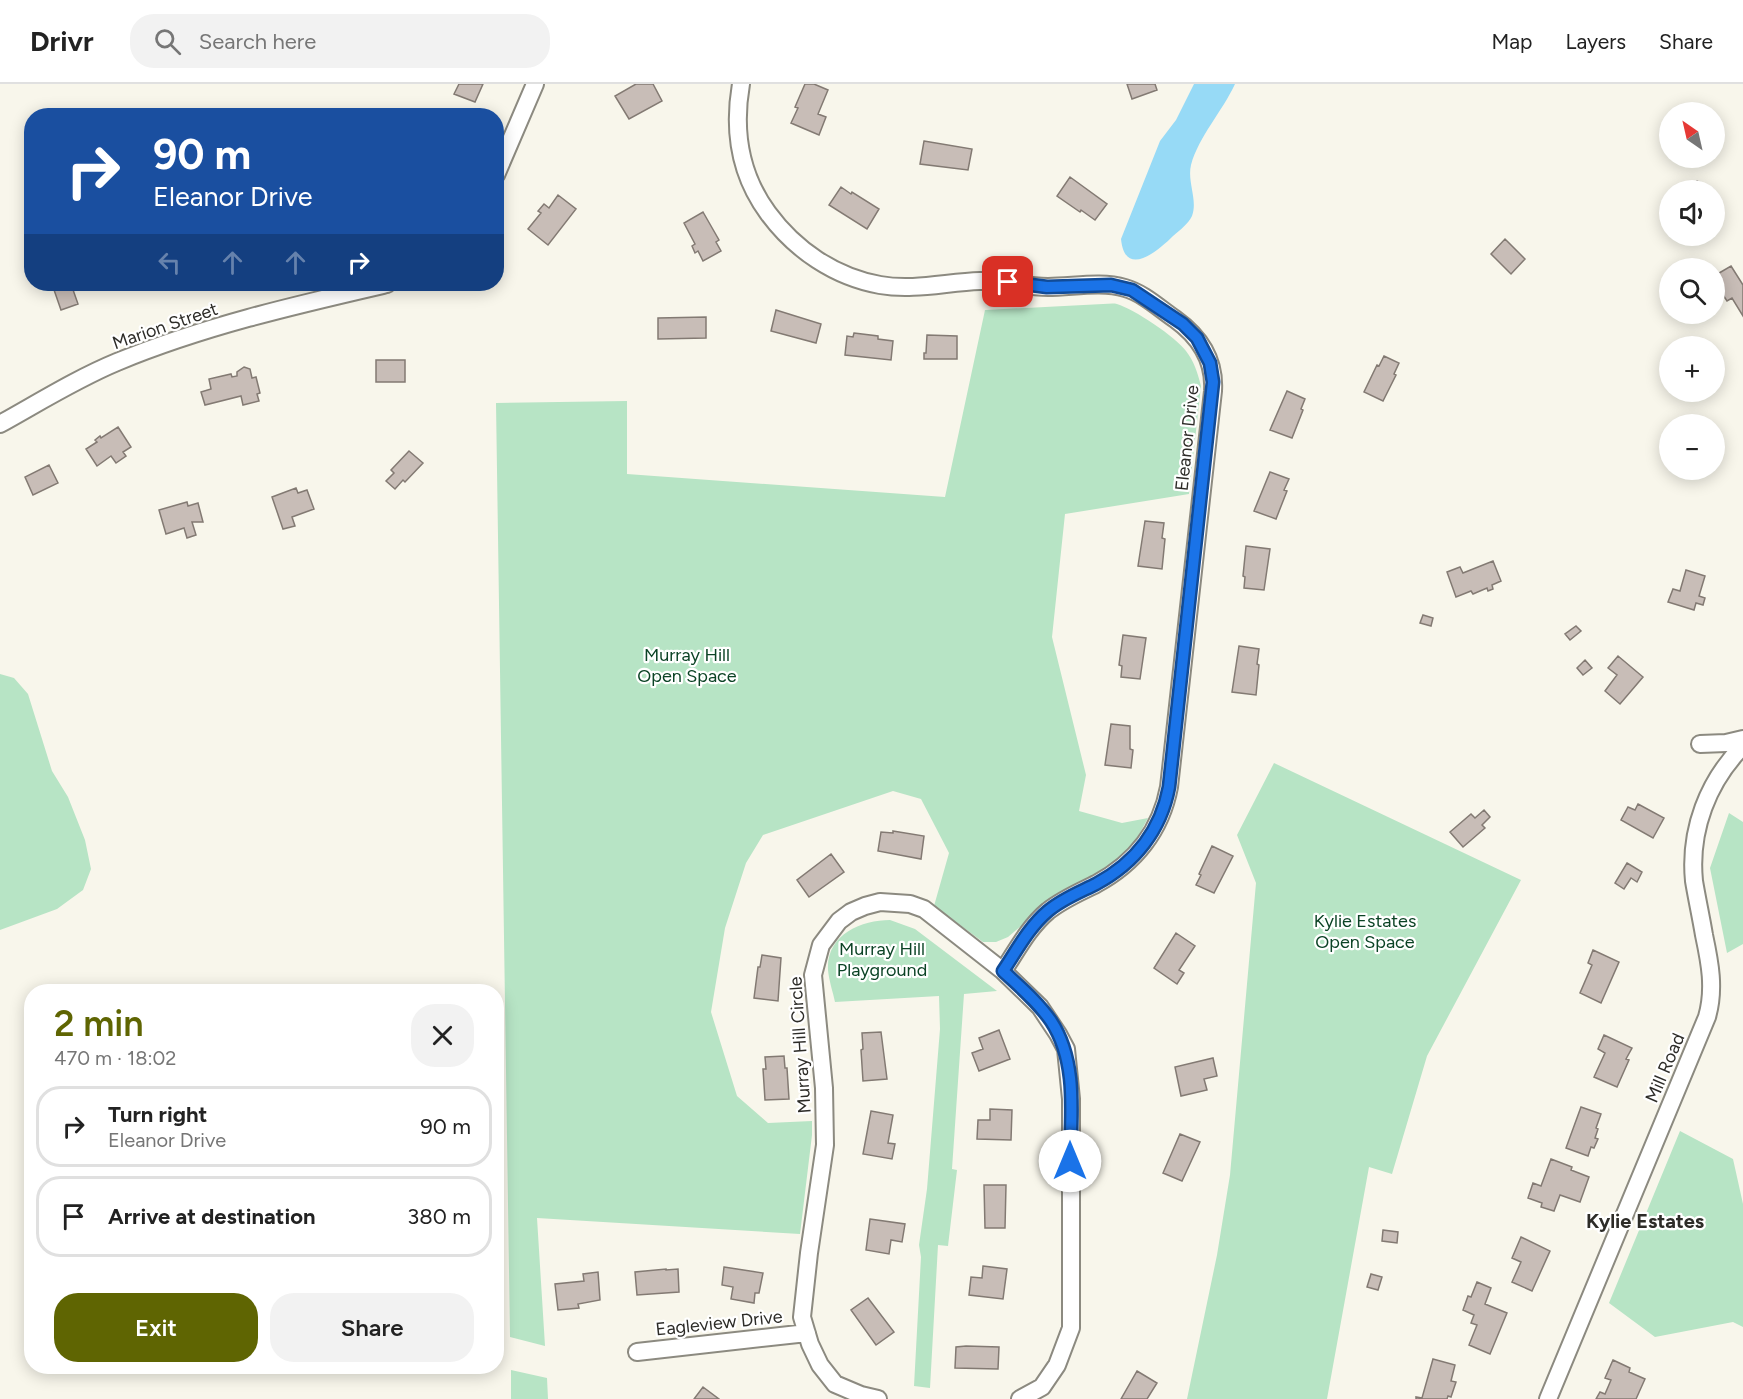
<!DOCTYPE html>
<html lang="en">
<head>
<meta charset="utf-8">
<style>
	body { margin:0; font-family:Figtree,sans-serif; background:#f2f2f2; color:#222; height:100vh; display:flex; flex-direction:column; font-size:22px; white-space:nowrap }
	* { box-sizing:border-box; margin:0 }
	p { font-size:20px; color:#767676 }
	.icon { flex:none; width:33px; height:33px; fill:none; stroke:currentColor; stroke-width:2; stroke-linecap:round; stroke-linejoin:round }
	.map { position:relative; flex:1; overflow:hidden }
	.details { position:absolute; left:24px; top:900px; width:480px; height:390px; display:flex; flex-direction:column; background:#fff; border-radius:24px; box-shadow:0 3px 15px #0003 }
	.details>* { flex:none }
	.top-card { position:absolute; left:24px; top:24px; width:480px; height:183px; border-radius:24px; box-shadow:0 3px 15px #0003; background:#1a4fa0; color:#fff; overflow:hidden }
	.needle { width:39px; rotate:326deg }
	.fabs { position:absolute; left:1659px; top:18px; display:grid; gap:12px }
	.fabs a { display:grid; place-items:center; width:66px; height:66px; border-radius:50%; background:#fff; box-shadow:0 3px 15px #0003; font-size:30px }
	.pin { position:absolute; display:grid; place-items:center; width:51px; height:51px; color:#fff; margin:-26px; border-radius:12px; box-shadow:0 3px 9px #0006 }
	.me { position:absolute; width:66px; margin:-33px; rotate:0deg; stroke-linejoin:round; filter:drop-shadow(0 0 4px #0008) }
	.turn { display:flex; align-items:center; gap:21px; height:126px; padding:0 30px; font-size:27px }
	.turn .icon { width:78px; height:78px; stroke-width:2.5 }
	.turn b { display:block; font-size:42px; line-height:51px }
	.lanes { display:flex; align-items:center; height:57px; padding:0 30px; background:#0003; justify-content:center; gap:30px; direction:ltr }
	.lanes .off { opacity:.35 }
	.round { display:grid; place-items:center; flex:none; width:63px; height:63px; border-radius:24px; background:#f2f2f2 }
	.summary { display:flex; align-items:center; justify-content:space-between; height:102px; padding:0 30px }
	h1 { font-size:36px; font-weight:600; line-height:45px; color:#5f6502 }
	.action { display:flex; gap:12px; margin-top:auto; padding:12px 30px }
	.action a { flex:1; height:69px; border-radius:24px; background:#5f6502; color:#fff; font-size:24px; font-weight:600; line-height:69px; text-align:center }
	.action a+a { background:#f2f2f2; color:#222 }
	ul { padding:0; list-style:none }
	li { display:flex; align-items:center; gap:18px; height:81px; margin:0 12px 9px; padding:0 18px; border:3px solid #e0e0e0; border-radius:24px }
	li div { flex:1 }
	li b { display:block; font-size:22px }
	li em { font-style:normal }
	header { display:flex; align-items:center; gap:36px; box-sizing:border-box; height:84px; padding:0 30px; background:#fff; border-bottom:2px solid #e0e0e0 }
	header strong { font-size:28px }
	nav { display:flex; gap:33px; margin-inline-start:auto; font-size:21px }
	.search { width:420px; height:54px; background:#f2f2f2; display:flex; align-items:center; gap:15px; box-sizing:border-box; padding:0 21px; border-radius:24px; color:#767676; font-size:22px }
	.map>svg:first-child { display:block }
</style>
</head>
<body>
<header>
<strong>Drivr</strong>
<div class="search"><svg class="icon" aria-label="search" viewBox="0 0 24 24"><circle cx="10" cy="10" r="6"/><path d="M15 15l6 6"/></svg>Search here</div>
<nav><a>Map</a><a>Layers</a><a>Share</a></nav>
</header>
<div class="map">
<svg width="1743" height="1315" viewBox="0 0 1743 1315">
	<rect width="100%" height="100%" fill="#f8f6eb"/>
	<path fill="#b7e4c5" d="M1103 220C1108 220 1113 219 1117 220 1134 225 1176 253 1186 267 1194 277 1198 290 1201 302L1189 410 1065 430 1052 553 1086 691 1079 727 1122 739 1148 734 1135 758 1118 777 1029 835 1008 853 996 858H983L934 822 949 769 921 715 893 707 763 751 746 779 725 844 711 928 737 1012 768 1039 812 1037V1051L800 1150 537 1134 545 1262 510 1253 496 319 627 317V390L945 413 985 226Z
		M0 590 14 594 28 610 52 687 68 713 85 756 91 785 83 806 57 825 0 846Z
		M1274 679 1521 796 1427 972 1392 1090 1369 1083 1327 1315H1187L1217 1171 1230 1091 1256 799 1237 751Z
		M1729 729 1743 738V860L1727 869 1710 784Z
		M890 836 915 845 997 907 964 910 952 1085 957 1086 948 1162 938 1161 930 1304 914 1302 921 1173 919 1161 927 1105 940 945 939 912 835 918C833 908 829 897 828 886 826 851 861 836 890 836Z
		M1680 1047 1733 1075 1743 1120V1243L1733 1238 1655 1253 1609 1219Z
		M511 1286 547 1294 548 1315H511Z"/>
	<path fill="#97daf6" d="M1194 0H1235C1222 28 1199 52 1191 81 1187 98 1198 116 1192 132 1188 140 1180 146 1173 152 1158 167 1125 195 1121 155L1160 57 1176 36Z"/>
	<path fill="#c8bdb7" stroke="#837a73" stroke-width="1.5" d="M459 0H483L475 18 454 10Z
		M636 0H653L662 17 629 35 615 12Z
		M805 0H814L828 6 818 30 826 33 819 51 791 39 798 24 795 23Z
		M1127 0H1155L1157 6 1132 15Z
		M924 57 972 65 968 86 920 80Z
		M1070 93 1107 120 1095 136 1081 126 1080 128 1057 112Z
		M1697 97 1714 106H1692Z
		M841 103 851 110 852 108 879 125 867 145 829 121Z
		M558 111 576 125 548 161 528 145 541 129 538 127 544 120 549 124Z
		M703 128 719 156 716 158 721 167 703 177 698 167 695 169 692 162 695 160 684 139Z
		M1505 155 1525 175 1511 190 1491 170Z
		M1731 182 1743 201V232L1732 214 1727 217 1714 197V192Z
		M52 200H71L78 220 61 226Z
		M776 226 821 240 816 259 771 247Z
		M706 233V254L658 255V234Z
		M854 249 878 252V255L893 257 891 276 845 271 847 252 853 253Z
		M927 251 957 252V275H924V269H926Z
		M1384 272 1399 279 1394 290 1396 291 1383 317 1364 308 1377 281 1379 282Z
		M376 276H405V298H376Z
		M244 283 250 285 252 294 256 293 260 309 257 310 259 317 243 321 241 312 205 321 201 308 211 305 209 295 231 290 232 293 237 292V288Z
		M1287 307 1305 315 1301 325 1303 326 1292 354 1270 346Z
		M118 343 131 363 123 368 126 372 116 379 111 372 97 382 86 365 97 358 95 356 100 352 101 354Z
		M409 367 423 379 405 398 403 396 395 405 386 397 394 389 391 386Z
		M49 381 58 399 33 411 25 393Z
		M1270 388 1289 395 1284 406 1287 407 1276 435 1254 427Z
		M296 404 298 409 307 406 314 425 292 433 295 442 283 445 272 413Z
		M187 418 188 422 198 419 203 438H192L196 451 187 454 184 444 166 450 159 426Z
		M1145 437 1164 439 1162 454 1165 455 1162 485 1138 482Z
		M1246 462 1270 465 1264 506 1244 504 1245 493 1243 492Z
		M1493 477 1501 497 1492 501 1493 505 1488 507 1487 504 1473 510 1471 507 1456 513 1447 488 1460 483 1463 489Z
		M1686 486 1705 492 1699 512 1705 514 1703 521 1696 519 1694 526 1668 518 1673 505 1680 507Z
		M1423 531 1433 534 1431 542 1420 539Z
		M1576 542 1581 547 1570 556 1565 550Z
		M1123 551 1146 554 1140 595 1121 593 1122 582 1119 581Z
		M1239 562 1259 565 1257 580 1259 581 1256 611 1232 608Z
		M1618 572 1643 593 1620 620 1605 607 1617 591 1608 584Z
		M1585 576 1592 584 1583 591 1577 584Z
		M1111 640 1130 642V665L1133 666 1131 684 1105 681Z
		M1638 720 1664 734 1653 754 1621 736 1628 723 1635 726Z
		M1484 726 1490 733 1482 741 1485 744 1463 763 1450 748 1471 730 1475 734Z
		M893 747 924 752 921 775 878 767 881 748 893 749Z
		M1212 762 1233 772 1214 809 1196 801 1201 791 1199 790Z
		M831 770 844 788 809 813 797 796Z
		M1627 779 1642 788 1637 798 1631 794 1624 805 1615 799Z
		M1176 849 1195 862 1179 886 1184 889 1177 900 1154 884Z
		M1593 866 1619 878 1601 919 1580 909 1592 881 1588 879Z
		M762 871 781 874 778 917 754 914 758 883H760Z
		M999 946 1010 975 979 987 972 969 983 965 979 954Z
		M881 948 887 995 863 997 861 966 863 965 862 949Z
		M1604 951 1632 964 1626 975 1629 976 1617 1003 1594 993 1605 969 1598 965Z
		M784 972 785 984H787L789 1015 765 1016 763 985H766L765 973Z
		M1213 974 1217 992 1204 995 1207 1006 1181 1012 1175 983Z
		M1581 1023 1601 1030 1596 1044 1598 1045 1595 1054 1598 1055 1594 1064 1591 1063 1588 1072 1566 1064Z
		M990 1025 1012 1026 1011 1056 977 1055 978 1036H990Z
		M871 1027 893 1031 888 1059 895 1060 892 1075 863 1070Z
		M1180 1050 1200 1058 1182 1097 1163 1089Z
		M1551 1075 1572 1083 1571 1086 1589 1093 1580 1118 1560 1111 1554 1127 1541 1123 1542 1119 1528 1114 1533 1099 1541 1102Z
		M984 1101H1006L1005 1144H985Z
		M870 1135 905 1140 902 1158 891 1156 889 1170 866 1166Z
		M1383 1146 1398 1148 1397 1159 1382 1157Z
		M1521 1153 1550 1167 1532 1207 1512 1198 1521 1178 1512 1174Z
		M983 1182 1007 1185 1003 1215 969 1211 971 1193 982 1194Z
		M724 1183 763 1189 759 1209H755L754 1219 731 1215 733 1203 722 1201Z
		M666 1185V1186L678 1185 679 1208 637 1211 635 1188Z
		M598 1188 600 1216 578 1220 579 1224 558 1226 555 1200 584 1197 583 1190Z
		M1371 1190 1382 1193 1378 1206 1367 1203Z
		M1477 1198 1491 1204 1485 1220 1507 1229 1490 1270 1469 1261 1477 1241 1471 1239 1474 1231 1463 1226 1468 1212 1471 1213Z
		M868 1214 894 1248 876 1261 851 1226Z
		M966 1262 999 1263 998 1285 955 1284 956 1263Z
		M1433 1275 1455 1281 1451 1297 1456 1298 1451 1313 1448 1312 1447 1315H1416V1313L1422 1314Z
		M1613 1276 1630 1284 1629 1288 1645 1295 1636 1315H1596L1600 1308 1605 1310 1611 1296 1605 1294Z
		M1137 1287 1157 1299 1147 1315H1121Z
		M703 1303 719 1315H694Z"/>
	<g fill="none" stroke-linecap="round" stroke-linejoin="round">
		<defs>
			<path id="minor" d="M741 0C733 46 740 91 768 129 795 166 835 193 880 201 914 207 947 198 980 197 1003 196 1025 203 1048 203 1073 203 1101 197 1125 204 1143 209 1159 224 1175 235 1200 253 1215 276 1213 307L1169 703C1161 746 1135 779 1096 800 1080 808 1063 815 1048 827 1029 843 1017 866 1003 887
				M496 91 535 0
				M0 340C38 319 76 295 117 278 204 242 296 221 387 200
				M1700 660 1726 659 1743 655
				M637 1268 807 1249
				M878 1315 861 1311 835 1300 820 1281 810 1260 802 1233 809 1169 825 1061 824 1004 813 891 821 861 839 837 851 828 865 822 880 818 910 820 924 825 1003 887 1040 923 1058 950 1066 965 1071 1015V1244L1057 1281 1042 1303 1020 1315
				M1548 1315 1707 933C1715 905 1710 879 1704 851 1701 833 1697 815 1694 797 1689 746 1708 697 1743 662"/>
		</defs>
		<use href="#minor" stroke="#8c8a80" stroke-width="20"/>
		<use href="#minor" stroke="#fff" stroke-width="16"/>
	</g>
	<g fill="none" stroke-linecap="round" stroke-linejoin="round">
		<defs>
			<path id="route" d="M1008 198 1047 203 1111 201 1132 206 1183 240 1197 254 1210 279 1213 298 1169 703C1161 746 1135 779 1096 800 1080 808 1062 815 1048 827 1029 843 1017 866 1003 887 1020 903 1038 918 1051 937 1078 978 1071 1031 1070 1077"/>
		</defs>
		<use href="#route" stroke="#114b97" stroke-width="15"/>
		<use href="#route" stroke="#1a73e8" stroke-width="10"/>
	</g>
	<g text-anchor="middle" dominant-baseline="central" stroke-width="4.5" stroke-linejoin="round" paint-order="stroke">
		<g font-size="18" fill="#2d2c28" stroke="#fff">
			<text transform="translate(165 242) rotate(-19)">Marion Street</text>
			<text transform="translate(1187 354) rotate(-84)">Eleanor Drive</text>
			<text transform="translate(800 961) rotate(-94)">Murray Hill Circle</text>
			<text transform="translate(1665 984) rotate(-67)">Mill Road</text>
			<text transform="translate(719 1239) rotate(-6)">Eagleview Drive</text>
		</g>
		<g font-size="18" fill="#0b4325" stroke="#fff">
			<text x="687" y="571">Murray Hill<tspan x="687" dy="21">Open Space</tspan></text>
			<text x="1365" y="837">Kylie Estates<tspan x="1365" dy="21">Open Space</tspan></text>
			<text x="882" y="865">Murray Hill<tspan x="882" dy="21">Playground</tspan></text>
		</g>
		<g font-size="20" font-weight="bold" fill="#2d2c28" stroke="#fff">
			<text x="1645" y="1137">Kylie Estates</text>
		</g>
	</g>
</svg>
<div class="fabs">
<a><svg class="needle" viewBox="-14 -14 28 28"><path d="M0-13l5 13h-10z" fill="#e53935"/><path d="M0 13l5-13h-10z" fill="#767676"/></svg></a>
<a><svg class="icon" aria-label="sound" viewBox="0 0 24 24"><path d="M4 9h4l5-4v14l-5-4H4zM17 9q2 3 0 6"/></svg></a>
<a><svg class="icon" aria-label="search" viewBox="0 0 24 24"><circle cx="10" cy="10" r="6"/><path d="M15 15l6 6"/></svg></a>
<a>+</a>
<a>−</a>
</div>
<div class="pin" style="left:1008px;top:198px;background:#d93025"><svg class="icon" aria-label="arrive" viewBox="0 0 24 24"><path d="M6 21V4h12l-3 4 3 4H6"/></svg></div>
<svg class="me" style="left:1070px;top:1077px" viewBox="-20 -20 40 40"><circle r="19" fill="#fff"/><path d="M0-13L10 11 0 6-10 11z" fill="#1a73e8"/></svg>
<div class="top-card">
<div class="turn"><svg class="icon" aria-label="right" viewBox="0 0 24 24"><path d="M7 20v-9h11M14 6l5 5-5 5"/></svg><div><b>90 m</b>Eleanor Drive</div></div>
<div class="lanes"><svg class="icon off" aria-label="left" viewBox="0 0 24 24"><path d="M17 20v-9H6M10 6l-5 5 5 5"/></svg><svg class="icon off" aria-label="ahead" viewBox="0 0 24 24"><path d="M12 20V5M6 11l6-6 6 6"/></svg><svg class="icon off" aria-label="ahead" viewBox="0 0 24 24"><path d="M12 20V5M6 11l6-6 6 6"/></svg><svg class="icon" aria-label="right" viewBox="0 0 24 24"><path d="M7 20v-9h11M14 6l5 5-5 5"/></svg></div>
</div>
<section class="details">
<div class="summary"><div><h1>2 min</h1><p>470 m · 18:02</p></div><a class="round"><svg class="icon" aria-label="close" viewBox="0 0 24 24"><path d="M6 6l12 12M18 6L6 18"/></svg></a></div>
<ul>
<li><svg class="icon" aria-label="right" viewBox="0 0 24 24"><path d="M7 20v-9h11M14 6l5 5-5 5"/></svg><div><b>Turn right</b><p>Eleanor Drive</p></div><em>90 m</em></li>
<li><svg class="icon" aria-label="arrive" viewBox="0 0 24 24"><path d="M6 21V4h12l-3 4 3 4H6"/></svg><div><b>Arrive at destination</b></div><em>380 m</em></li>
</ul>
<div class="action"><a>Exit</a><a>Share</a></div>
</section>
</div>
</body>
</html>
